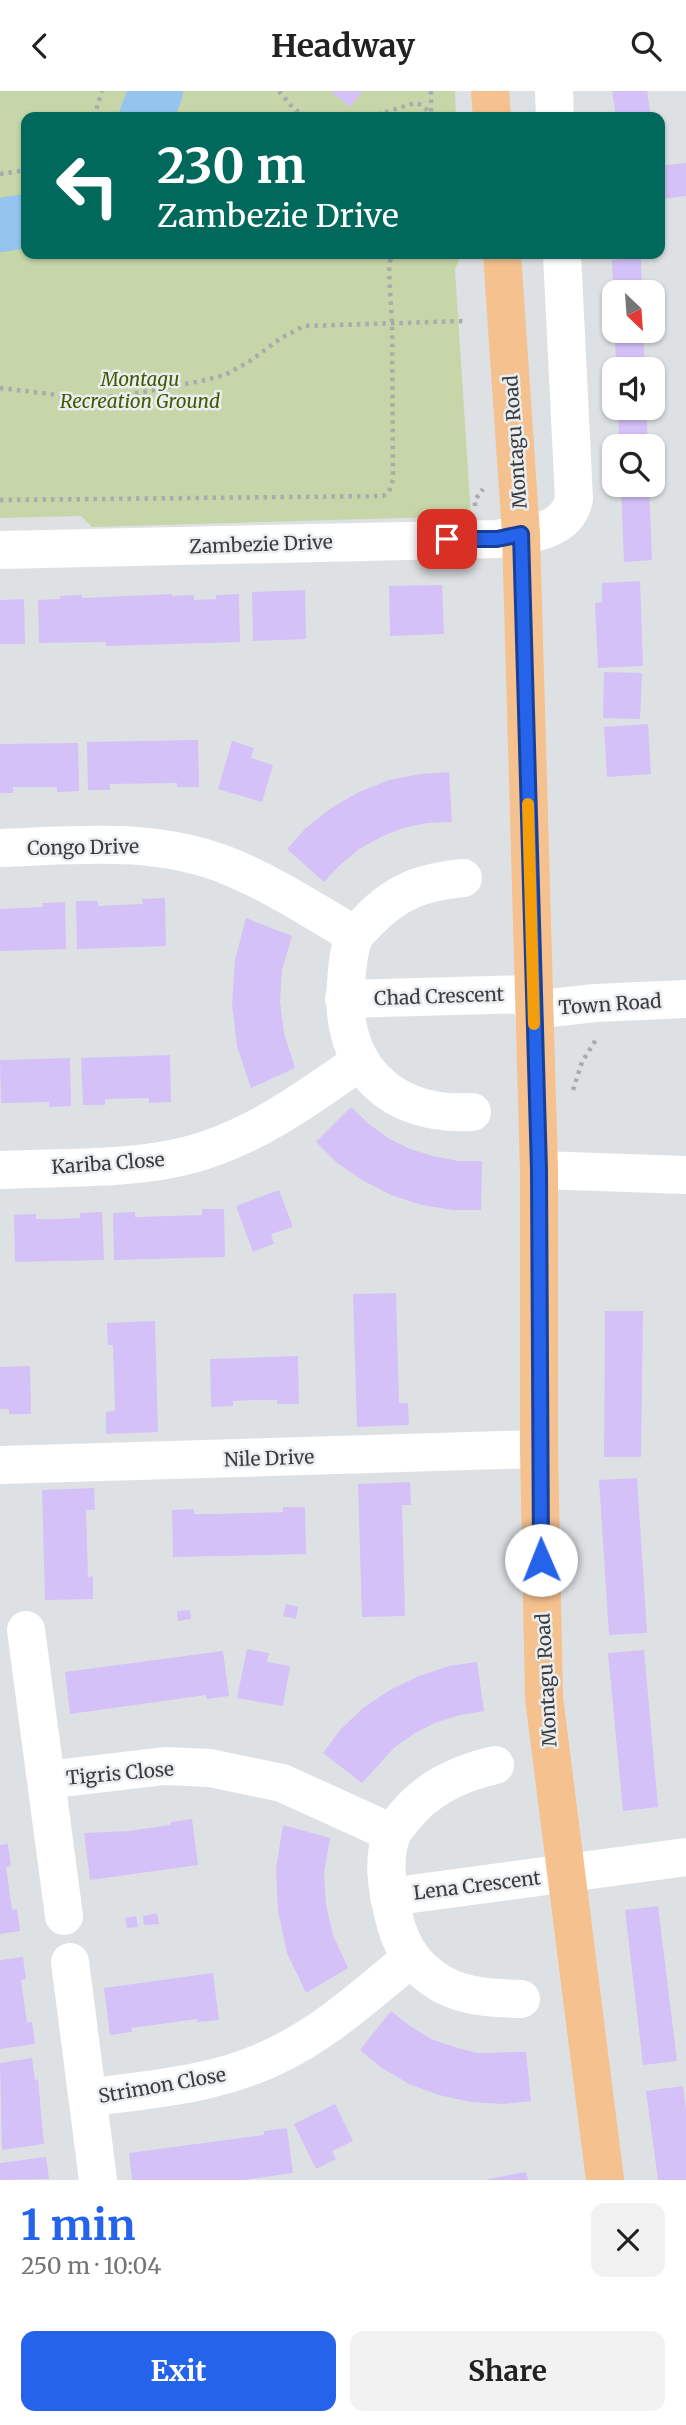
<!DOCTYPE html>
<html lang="en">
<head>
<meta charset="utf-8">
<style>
	body { margin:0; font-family:Merriweather,serif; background:#f2f2f2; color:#222; height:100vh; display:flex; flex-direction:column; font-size:26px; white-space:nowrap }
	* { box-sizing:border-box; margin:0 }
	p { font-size:23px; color:#767676 }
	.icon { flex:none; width:38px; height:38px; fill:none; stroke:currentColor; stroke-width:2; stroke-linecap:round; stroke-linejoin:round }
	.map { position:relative; height:2089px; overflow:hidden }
	.sheet { display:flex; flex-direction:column; background:#fff; flex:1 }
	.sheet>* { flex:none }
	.hud { position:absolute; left:21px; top:21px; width:644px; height:147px; border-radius:14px; box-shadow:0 2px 5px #0004; background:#00695c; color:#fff; overflow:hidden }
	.needle { width:46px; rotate:155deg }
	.buttons { position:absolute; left:602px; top:189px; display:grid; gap:14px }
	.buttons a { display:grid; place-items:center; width:63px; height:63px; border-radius:14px; background:#fff; box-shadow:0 2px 5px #0004; font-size:35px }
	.pin { position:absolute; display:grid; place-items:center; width:60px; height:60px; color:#fff; margin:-30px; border-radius:14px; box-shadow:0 4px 10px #0006 }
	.me { position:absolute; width:77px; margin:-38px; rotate:359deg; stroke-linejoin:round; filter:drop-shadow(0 0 5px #0008) }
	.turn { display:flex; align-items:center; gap:24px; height:147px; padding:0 21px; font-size:32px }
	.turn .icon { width:91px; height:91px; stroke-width:2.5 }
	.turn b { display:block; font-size:49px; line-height:60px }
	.round { display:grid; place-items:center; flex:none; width:74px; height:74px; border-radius:14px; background:#f2f2f2 }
	.head { display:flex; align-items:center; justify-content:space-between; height:119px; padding:0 21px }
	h1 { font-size:42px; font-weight:700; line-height:52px; color:#2563eb }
	.cta { display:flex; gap:14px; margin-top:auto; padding:14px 21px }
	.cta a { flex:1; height:80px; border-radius:14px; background:#2563eb; color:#fff; font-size:28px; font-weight:700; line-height:80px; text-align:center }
	.cta a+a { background:#f2f2f2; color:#222 }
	header { display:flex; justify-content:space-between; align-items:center; height:91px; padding:0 21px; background:#fff; font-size:32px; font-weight:700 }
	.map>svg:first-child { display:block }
</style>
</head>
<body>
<header><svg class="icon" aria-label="back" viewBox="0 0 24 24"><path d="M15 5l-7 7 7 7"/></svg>Headway<svg class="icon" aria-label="search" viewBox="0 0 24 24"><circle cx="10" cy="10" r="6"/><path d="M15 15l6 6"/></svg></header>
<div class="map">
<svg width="686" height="2089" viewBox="0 0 686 2089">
	<rect width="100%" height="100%" fill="#dee1e3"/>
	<path fill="#c6d6a8" d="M0 0H455L456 26H26V163H461L455 179 471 425 92 436 81 425 0 427Z"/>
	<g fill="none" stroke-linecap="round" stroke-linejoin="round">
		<path stroke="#95c5ee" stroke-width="54" d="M146 26 156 0
			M0 134 26 130"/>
	</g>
	<path fill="#d4c1f8" d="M330 0H363L350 16Z
		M612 0H647L651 26H616Z
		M686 72V105L660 108V75Z
		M641 167 642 201H613L612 169Z
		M615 240H643L645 278H616Z
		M618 317H646L648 355H619Z
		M621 394H649L652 469 624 471Z
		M640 490 643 575 598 577 595 512 602 511V492Z
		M442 494 444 543 390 545 389 495Z
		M305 499 306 548 253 550 252 501Z
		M172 503V505L194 504V509L216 508V504L239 503 240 551 106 555V551L39 552 38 509 60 508V505L82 504V507Z
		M24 508 25 553H0V509Z
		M604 581 642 582 640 628 603 627Z
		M648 633 651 683 607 686 604 636Z
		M198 649 199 696H177V692L110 693V699H88L87 651Z
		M232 650 254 657 251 667 273 674 262 711 218 698Z
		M78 652 79 700 57 701V696H13V702H0V653Z
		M449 681 452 731 427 732 403 737 381 746 359 758 340 774 324 791 287 758 306 737 331 717 359 701 389 689 421 683Z
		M165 807 166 855 77 858 76 810H98V815L120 814 143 813 142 808Z
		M65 811 66 858 0 860V818L43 816 42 812Z
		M246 827 292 845 282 879 280 911 284 942 295 977 251 997 237 955 232 913 235 869Z
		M170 964 171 1011 149 1012V1007L105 1008V1014H83L81 967Z
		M70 967 71 1015 49 1016V1011L1 1012 0 969Z
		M351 1016 369 1033 388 1047 410 1058 433 1065 458 1070H482L481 1119H453L422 1114 391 1104 362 1089 336 1071 316 1051Z
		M279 1099 293 1136 271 1143 274 1153 253 1161 236 1115Z
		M202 1118H224L225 1166 114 1169 113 1122 135 1121V1126L202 1124Z
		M102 1121 104 1169 15 1171 14 1124 36 1123V1128H58L80 1127V1122Z
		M396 1202 399 1312H408L409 1334 357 1336 353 1203Z
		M605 1220H643L641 1366H604Z
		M155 1230 158 1341 106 1343V1321L115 1320 113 1254H108L107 1232Z
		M298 1265 299 1313H277V1309H255L233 1310V1315L211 1316 210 1268Z
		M30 1275 31 1323H9V1318H0V1276Z
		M637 1387 647 1542 609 1544 599 1389Z
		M410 1391 411 1414H402L405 1525 362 1526 358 1393Z
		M94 1397 95 1419H86L88 1486 93 1485V1508L45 1509 42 1399Z
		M283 1416H305L306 1463 173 1466 172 1419 194 1418V1423H217L283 1421Z
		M286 1513 298 1516 296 1528 283 1525Z
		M190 1519 191 1528 178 1530 177 1520Z
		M247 1558 269 1562 267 1571 290 1575 283 1615 237 1607Z
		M644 1559 658 1716 623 1720 608 1562Z
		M223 1560 229 1605 207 1608 206 1604 70 1623 65 1581Z
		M477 1571 484 1620 460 1624 437 1631 415 1642 395 1656 362 1692 323 1662 340 1639 363 1617 390 1599 419 1585 449 1575Z
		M192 1728 198 1774 90 1789 84 1742 128 1740 171 1734V1731Z
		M283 1734 330 1747 324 1782 326 1814 333 1844 348 1877 306 1902 287 1862 278 1820 276 1777Z
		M8 1753 11 1775 6 1776 9 1797 12 1819 17 1818 20 1840 0 1843V1754Z
		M658 1815 677 1970 643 1974 625 1819Z
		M157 1822 159 1833 144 1834 143 1825Z
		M136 1825 138 1836 127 1837 125 1827Z
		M23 1866 26 1888 21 1889 27 1932 32 1931 35 1953 0 1958V1869Z
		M213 1882 219 1929 197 1931V1928L131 1937 132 1941 110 1944 104 1897Z
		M391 1920 410 1935 431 1948 454 1956 477 1962 526 1961 531 2010 503 2013 471 2011 439 2004 409 1993 382 1977 360 1959Z
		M32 1967 35 1989 38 1988 44 2053 2 2059 0 1972Z
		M683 1995 686 2020V2089H658L646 2000Z
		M335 2013 353 2050 332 2060 336 2068 316 2078 294 2033Z
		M287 2037 293 2082 244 2089H132L129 2062 264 2044V2040Z
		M46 2066 49 2088 0 2089V2072Z
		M526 2081 528 2089H488V2088Z"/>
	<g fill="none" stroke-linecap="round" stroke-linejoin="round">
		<path stroke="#a9abad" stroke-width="4.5" stroke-dasharray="3.5 5" stroke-linecap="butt" d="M279 0 293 17 306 26
			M431 0V26
			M94 26 102 0
			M369 26 415 12 422 14 429 21
			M0 83 26 79
			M0 297 91 308 144 301 201 290 225 284 250 270 281 247 304 235 463 230
			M0 409 383 405 389 401 393 388 392 232 389 180 391 163
			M475 415V409L483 398
			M573 999 582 971 597 947"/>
		<path stroke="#fff" stroke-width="38" d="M554 0 555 26
			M0 459 497 448C528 442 566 443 574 408L562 163
			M0 757C79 754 158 745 233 777 276 795 315 821 355 844
			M463 787C422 791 397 800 368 830 364 835 357 840 354 846 348 861 347 878 346 893 339 976 391 1026 472 1021
			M344 908 533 903
			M533 919 595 912 686 908
			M0 1079C60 1076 123 1079 181 1066 248 1051 305 1009 359 971
			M539 1079 686 1084
			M0 1374 539 1358
			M26 1539 64 1825
			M495 1674C457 1683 425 1698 401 1730 398 1734 394 1738 392 1743 382 1767 387 1797 393 1822 398 1846 409 1870 430 1885 456 1906 489 1907 521 1908
			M46 1689 165 1675 210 1677 282 1692 392 1742
			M389 1806 686 1766
			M70 1871 98 2089
			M88 2007C150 1998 214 1994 271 1967 324 1943 367 1903 411 1867"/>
		<path stroke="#f5c18f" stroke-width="38" d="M490 0 492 26
			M502 163 521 443 539 1079V1358L544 1607 605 2089"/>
	</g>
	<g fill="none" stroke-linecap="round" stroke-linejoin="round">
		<defs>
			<path id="route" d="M447 448H497L521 443 539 1079 541 1469"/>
		</defs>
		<use href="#route" stroke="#184099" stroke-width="18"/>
		<use href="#route" stroke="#2563eb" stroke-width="12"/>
		<path stroke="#f59e0b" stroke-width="12" d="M528 713 534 933"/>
	</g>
	<g text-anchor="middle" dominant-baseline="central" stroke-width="5" stroke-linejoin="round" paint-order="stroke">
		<g font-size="19" font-style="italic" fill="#445900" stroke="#ebeef0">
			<text x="140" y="288">Montagu<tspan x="140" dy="22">Recreation Ground</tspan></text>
		</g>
		<g font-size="19" fill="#3b3c3d" stroke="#ebeef0">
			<text transform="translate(515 351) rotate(-94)">Montagu Road</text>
			<text transform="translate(261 453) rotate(-2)">Zambezie Drive</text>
			<text transform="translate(83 756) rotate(-1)">Congo Drive</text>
			<text transform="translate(439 905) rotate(-2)">Chad Crescent</text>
			<text transform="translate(610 913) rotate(-4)">Town Road</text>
			<text transform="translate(108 1072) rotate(-4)">Kariba Close</text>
			<text transform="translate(269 1367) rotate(-2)">Nile Drive</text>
			<text transform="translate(546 1589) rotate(-93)">Montagu Road</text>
			<text transform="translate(120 1682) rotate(-5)">Tigris Close</text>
			<text transform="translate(477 1794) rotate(-7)">Lena Crescent</text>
			<text transform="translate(162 1994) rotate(-10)">Strimon Close</text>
		</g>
	</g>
</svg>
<div class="buttons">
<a><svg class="needle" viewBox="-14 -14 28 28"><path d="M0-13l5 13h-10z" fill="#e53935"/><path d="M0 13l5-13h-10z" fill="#767676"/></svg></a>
<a><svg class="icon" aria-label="sound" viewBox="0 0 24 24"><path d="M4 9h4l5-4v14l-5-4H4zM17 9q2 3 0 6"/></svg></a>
<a><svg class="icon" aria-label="search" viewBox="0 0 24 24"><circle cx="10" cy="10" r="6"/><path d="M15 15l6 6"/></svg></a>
</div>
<div class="pin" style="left:447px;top:448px;background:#d93025"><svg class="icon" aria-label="arrive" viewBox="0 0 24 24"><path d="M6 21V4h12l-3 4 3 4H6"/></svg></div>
<svg class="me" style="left:541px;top:1469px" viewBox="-20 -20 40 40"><circle r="19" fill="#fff"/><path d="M0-13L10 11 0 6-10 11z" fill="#2563eb"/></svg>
<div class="hud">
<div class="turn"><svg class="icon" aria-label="left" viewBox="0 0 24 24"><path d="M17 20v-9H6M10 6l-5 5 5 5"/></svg><div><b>230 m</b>Zambezie Drive</div></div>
</div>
</div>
<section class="sheet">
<div class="head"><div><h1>1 min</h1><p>250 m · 10:04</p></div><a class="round"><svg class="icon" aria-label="close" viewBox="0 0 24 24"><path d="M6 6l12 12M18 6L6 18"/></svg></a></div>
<div class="cta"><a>Exit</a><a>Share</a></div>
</section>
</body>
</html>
